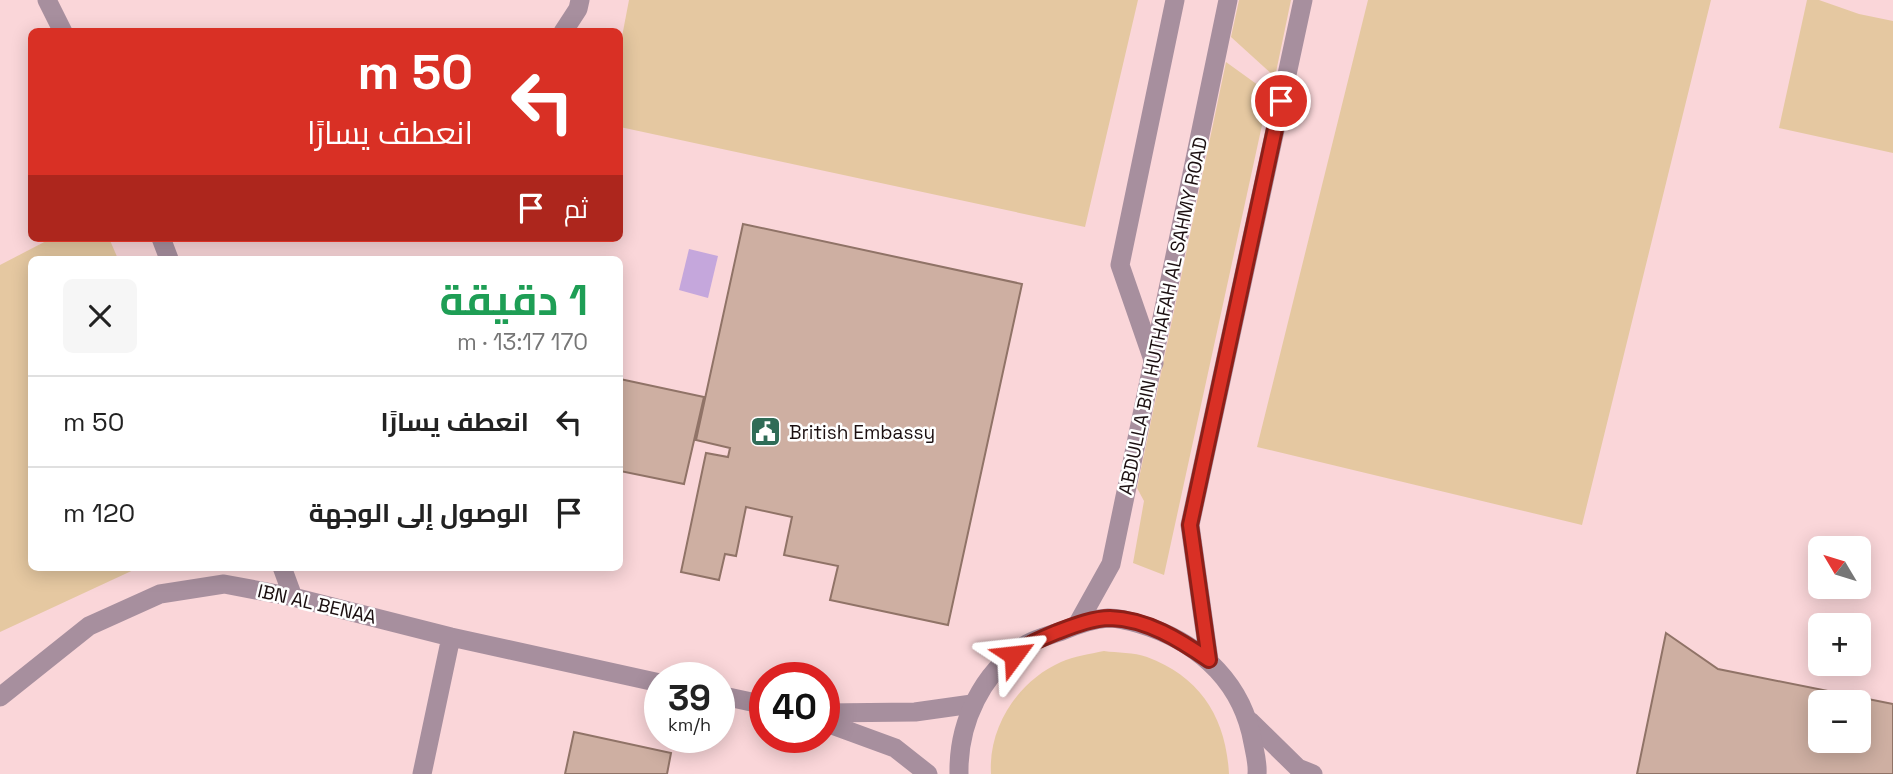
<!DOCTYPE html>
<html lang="ar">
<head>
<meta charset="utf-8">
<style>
	body { margin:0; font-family:"Space Grotesk",Cairo,sans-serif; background:#f6f6f6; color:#222; direction:rtl; height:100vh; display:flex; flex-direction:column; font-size:26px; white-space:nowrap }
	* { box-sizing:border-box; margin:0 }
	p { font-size:23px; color:#767676 }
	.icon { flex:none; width:38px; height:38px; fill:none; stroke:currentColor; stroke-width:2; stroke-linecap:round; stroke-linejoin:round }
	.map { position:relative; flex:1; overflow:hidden; direction:ltr }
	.sheet { position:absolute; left:28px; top:256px; width:595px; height:315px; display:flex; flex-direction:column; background:#fff; border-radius:10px; box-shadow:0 4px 18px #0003; direction:rtl }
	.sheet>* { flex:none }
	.top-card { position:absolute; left:28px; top:28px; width:595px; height:214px; border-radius:10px; box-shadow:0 4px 18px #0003; direction:rtl; background:#d93025; color:#fff; overflow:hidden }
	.needle { width:46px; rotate:308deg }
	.controls { position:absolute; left:1808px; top:536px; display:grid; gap:14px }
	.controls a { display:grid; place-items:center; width:63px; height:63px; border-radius:10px; background:#fff; box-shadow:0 4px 18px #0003; font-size:35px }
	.speed { position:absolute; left:644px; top:662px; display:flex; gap:14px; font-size:35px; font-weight:700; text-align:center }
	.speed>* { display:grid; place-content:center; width:91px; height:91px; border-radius:50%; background:#fff; box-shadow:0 4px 18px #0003; line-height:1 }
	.speed small { font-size:18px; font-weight:400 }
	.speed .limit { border:10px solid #d22; background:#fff; color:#111 }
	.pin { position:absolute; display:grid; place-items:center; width:60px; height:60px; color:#fff; margin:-30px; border:4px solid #fff; border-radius:50%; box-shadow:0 2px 7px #0007 }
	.me { position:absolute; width:77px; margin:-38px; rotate:60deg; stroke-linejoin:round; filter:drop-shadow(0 0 5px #0008) }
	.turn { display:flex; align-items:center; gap:24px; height:147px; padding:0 35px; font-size:32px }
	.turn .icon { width:91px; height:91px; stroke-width:2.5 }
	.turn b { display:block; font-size:49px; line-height:60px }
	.then { display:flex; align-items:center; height:66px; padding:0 35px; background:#0003; gap:14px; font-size:26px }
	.round { display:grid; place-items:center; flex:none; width:74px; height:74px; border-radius:10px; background:#f6f6f6 }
	.summary { display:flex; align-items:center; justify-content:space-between; height:119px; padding:0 35px }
	h1 { font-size:42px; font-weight:700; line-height:52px; color:#1e9e55 }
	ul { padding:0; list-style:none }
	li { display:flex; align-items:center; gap:21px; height:91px; padding:0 35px; border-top:2px solid #e0e0e0 }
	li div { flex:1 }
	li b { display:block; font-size:26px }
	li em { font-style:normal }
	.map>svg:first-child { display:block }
</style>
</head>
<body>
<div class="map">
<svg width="1893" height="774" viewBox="0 0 1893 774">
	<rect width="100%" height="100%" fill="#fad6d9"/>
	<path fill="#e5c8a1" d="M629 0H1138L1085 227 620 127V47Z
		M1239 0H1291L1275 77 1231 37Z
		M1368 0H1711L1582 525 1257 447Z
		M1807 0H1819L1859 14 1893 21V153L1779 128Z
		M1226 62 1269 93 1164 575 1133 563 1144 501 1137 488Z
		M52 238H109L118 259H32V567H140L0 632V265Z
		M1104 651C1117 653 1134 652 1147 657 1201 677 1226 718 1229 774H991C988 727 1018 681 1061 662 1074 656 1090 654 1104 651Z"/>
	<path fill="#c5a7dc" d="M689 249 718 256 708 298 679 290Z"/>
	<path fill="#ceafa2" stroke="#907367" stroke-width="2" fill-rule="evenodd" d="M743 224 1022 284 948 625 830 600 838 566 784 555 792 517 746 507 736 556 725 554 719 580 681 572 706 453 728 457 730 448 696 440Z
		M620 379 704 397 684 484 620 471Z
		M1666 633 1718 669 1893 704V774H1637ZM1820 702H1858V740H1820Z
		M574 732 671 753 667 774H565Z"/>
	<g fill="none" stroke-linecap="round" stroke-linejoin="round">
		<path stroke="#a78f9e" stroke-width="19" d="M47 0 63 32
			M563 32 578 9 580 0
			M161 238 169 259
			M1154 363 1120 265 1175 0
			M282 567 293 597
			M719 695 765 705
			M0 697 89 626 160 594 224 584 293 597 451 637 660 683
			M824 713 915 712 972 704
			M1250 721 1298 768 1313 774
			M824 722 895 748 928 774
			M422 774 451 637"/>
		<path stroke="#a78f9e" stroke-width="19" d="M1077 625 1111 564 1228 0
			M1209 660 1190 525 1303 0
			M959 774C958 723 982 671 1027 644 1037 638 1051 635 1062 631 1076 625 1093 619 1108 618 1121 618 1137 623 1149 627 1203 646 1243 685 1253 743 1255 753 1258 764 1257 774"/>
	</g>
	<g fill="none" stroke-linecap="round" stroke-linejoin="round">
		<defs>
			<path id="route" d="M1014 655C1027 644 1041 639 1057 632 1073 626 1093 618 1110 618 1147 619 1180 640 1209 660L1190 525 1281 101"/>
		</defs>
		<use href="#route" stroke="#8d1f18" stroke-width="18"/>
		<use href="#route" stroke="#d93025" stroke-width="12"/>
	</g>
	<defs>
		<symbol id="civic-square" viewBox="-11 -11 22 22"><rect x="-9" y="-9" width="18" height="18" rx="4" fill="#2f6c57" stroke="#fff"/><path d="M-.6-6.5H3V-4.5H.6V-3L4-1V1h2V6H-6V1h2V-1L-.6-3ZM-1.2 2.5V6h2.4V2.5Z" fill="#fff"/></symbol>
	</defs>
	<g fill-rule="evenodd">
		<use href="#civic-square" x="748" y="414" width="35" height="35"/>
	</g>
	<g text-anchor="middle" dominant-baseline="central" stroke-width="5" stroke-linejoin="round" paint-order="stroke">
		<g font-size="19" fill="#1b0f10" stroke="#fff">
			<text transform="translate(1163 316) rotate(-78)">ABDULLA BIN HUTHAFAH AL SAHMY ROAD</text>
			<text transform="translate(317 604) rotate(13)">IBN AL BENAA</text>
		</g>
		<g font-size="19" fill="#1b0f10" stroke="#fff" text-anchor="start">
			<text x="789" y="432">British Embassy</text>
		</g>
	</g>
</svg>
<div class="controls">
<a><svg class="needle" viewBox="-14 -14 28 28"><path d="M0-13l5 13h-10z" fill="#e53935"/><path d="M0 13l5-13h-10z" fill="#767676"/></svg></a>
<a>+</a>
<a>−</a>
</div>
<div class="speed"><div>39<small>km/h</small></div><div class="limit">40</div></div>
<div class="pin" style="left:1281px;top:101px;background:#d93025"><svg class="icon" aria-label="arrive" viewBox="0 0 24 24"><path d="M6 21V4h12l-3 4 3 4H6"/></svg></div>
<svg class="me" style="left:1014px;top:655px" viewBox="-20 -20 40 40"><path d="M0-17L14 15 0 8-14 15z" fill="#d93025" stroke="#fff" stroke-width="4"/></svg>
<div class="top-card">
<div class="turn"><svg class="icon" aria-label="left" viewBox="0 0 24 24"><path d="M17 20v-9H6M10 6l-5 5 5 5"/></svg><div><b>50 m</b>انعطف يسارًا</div></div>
<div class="then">ثم<svg class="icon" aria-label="arrive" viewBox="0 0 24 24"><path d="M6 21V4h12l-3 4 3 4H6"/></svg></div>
</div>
<section class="sheet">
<div class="summary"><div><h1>1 دقيقة</h1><p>170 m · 13:17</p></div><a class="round"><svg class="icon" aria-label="close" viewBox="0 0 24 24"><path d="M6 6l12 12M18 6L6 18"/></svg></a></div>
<ul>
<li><svg class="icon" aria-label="left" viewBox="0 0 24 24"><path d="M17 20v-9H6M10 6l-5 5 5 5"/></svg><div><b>انعطف يسارًا</b></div><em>50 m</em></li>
<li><svg class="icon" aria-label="arrive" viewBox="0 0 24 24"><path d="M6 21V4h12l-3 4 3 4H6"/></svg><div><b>الوصول إلى الوجهة</b></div><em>120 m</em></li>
</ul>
</section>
</div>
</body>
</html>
